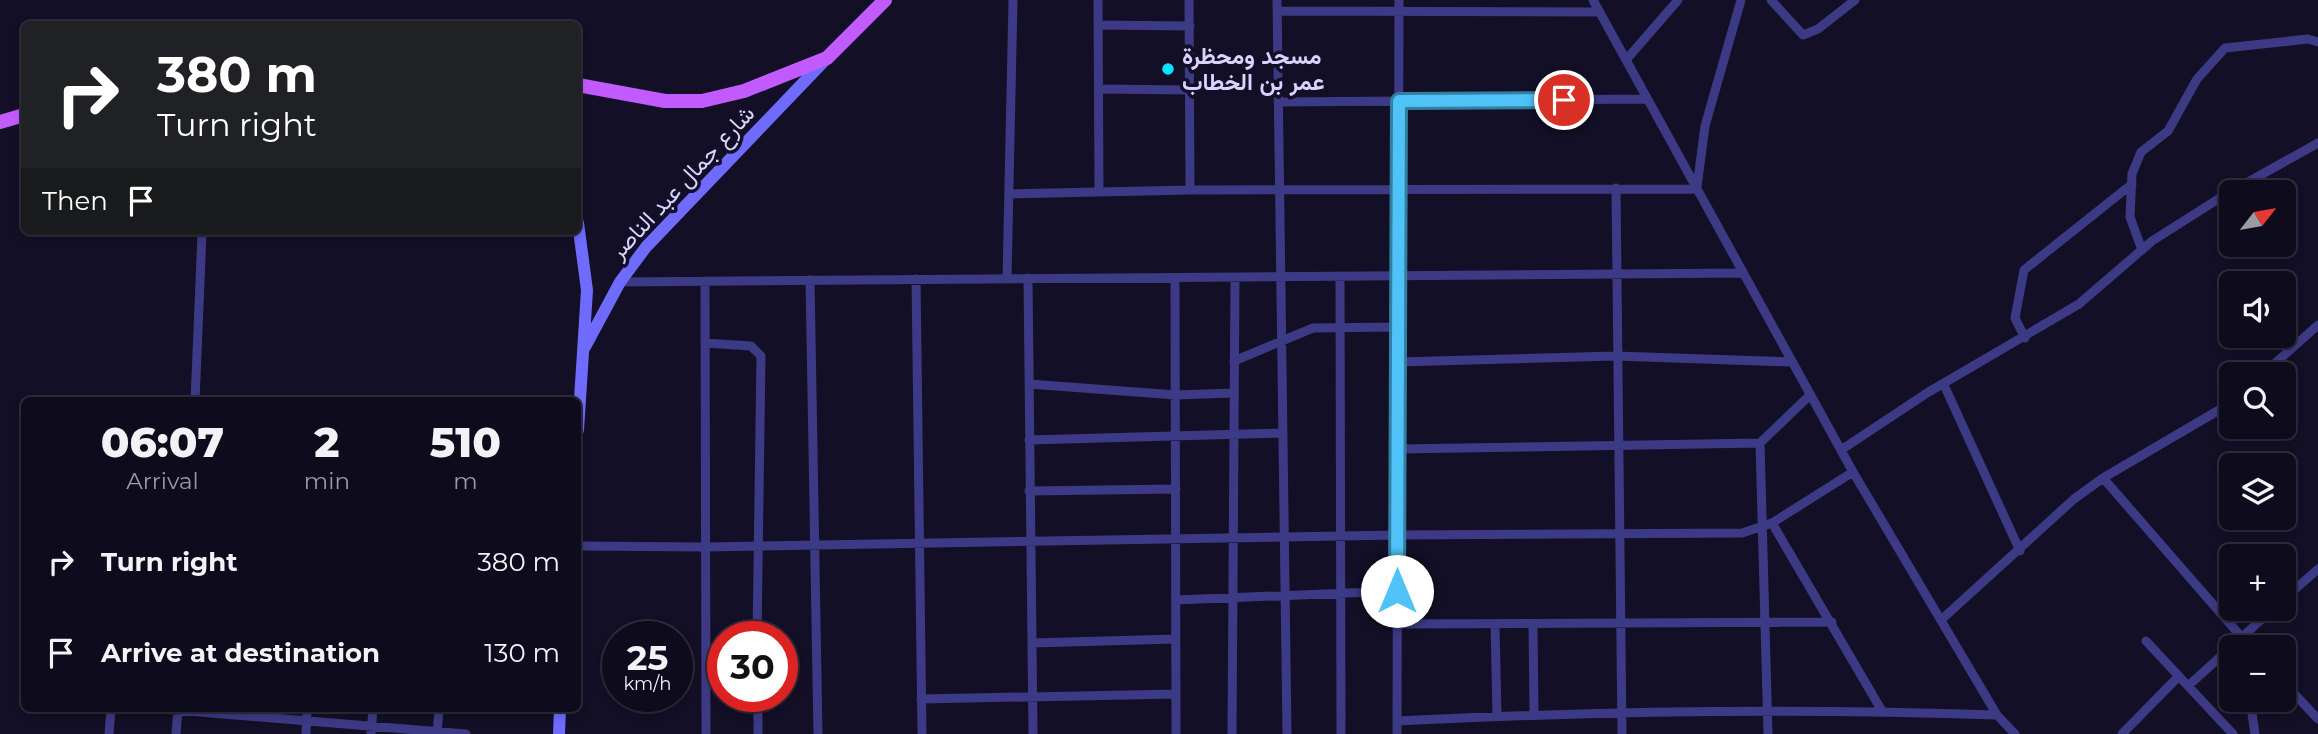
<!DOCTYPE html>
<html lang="en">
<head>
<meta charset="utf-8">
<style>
	body { margin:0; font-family:Montserrat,Vazirmatn,sans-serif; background:#171425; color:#f1f3f6; height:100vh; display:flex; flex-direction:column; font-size:26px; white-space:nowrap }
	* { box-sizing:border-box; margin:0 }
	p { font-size:23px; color:#9b9ba3 }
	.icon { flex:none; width:38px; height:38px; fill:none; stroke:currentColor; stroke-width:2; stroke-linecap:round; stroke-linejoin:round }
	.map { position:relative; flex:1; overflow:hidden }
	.panel { position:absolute; left:21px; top:397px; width:560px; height:315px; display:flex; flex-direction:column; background:#0e0b1c; border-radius:10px; box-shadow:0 4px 10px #0003,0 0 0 2px #2e2b3b }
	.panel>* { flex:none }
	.banner { position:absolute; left:21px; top:21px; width:560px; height:214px; border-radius:10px; box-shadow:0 4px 10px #0003,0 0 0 2px #2e2b3b; background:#202124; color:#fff; overflow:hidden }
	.needle { width:46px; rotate:59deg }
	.fabs { position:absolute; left:2219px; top:180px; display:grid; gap:14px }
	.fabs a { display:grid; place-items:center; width:77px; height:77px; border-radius:10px; background:#0e0b1c; box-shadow:0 4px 10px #0003,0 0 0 2px #2e2b3b; font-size:35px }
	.speed { position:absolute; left:602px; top:621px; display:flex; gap:14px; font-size:35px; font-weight:700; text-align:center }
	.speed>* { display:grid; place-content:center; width:91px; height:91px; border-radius:50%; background:#0e0b1c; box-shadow:0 4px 10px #0003,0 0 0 2px #2e2b3b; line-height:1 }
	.speed small { font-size:18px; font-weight:400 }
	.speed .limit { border:10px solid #d22; background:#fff; color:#111 }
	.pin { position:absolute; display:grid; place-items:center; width:60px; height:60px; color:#fff; margin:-30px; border:4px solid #fff; border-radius:50%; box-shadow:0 2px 7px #0007 }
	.me { position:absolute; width:77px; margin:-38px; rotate:0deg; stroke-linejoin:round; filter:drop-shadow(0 0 5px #0008) }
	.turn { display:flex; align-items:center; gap:24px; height:147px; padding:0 21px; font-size:32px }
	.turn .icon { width:91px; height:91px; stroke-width:2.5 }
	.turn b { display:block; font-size:49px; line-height:60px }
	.then { display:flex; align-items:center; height:66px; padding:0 21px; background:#0003; gap:14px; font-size:26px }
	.eta { display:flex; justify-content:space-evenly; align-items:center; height:119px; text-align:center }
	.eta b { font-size:42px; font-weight:800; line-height:49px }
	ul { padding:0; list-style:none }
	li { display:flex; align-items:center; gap:21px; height:91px; padding:0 21px }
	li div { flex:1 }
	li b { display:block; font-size:26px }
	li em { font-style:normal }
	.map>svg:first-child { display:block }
</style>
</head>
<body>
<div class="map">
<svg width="2318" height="734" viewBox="0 0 2318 734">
	<rect width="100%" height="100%" fill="#130f26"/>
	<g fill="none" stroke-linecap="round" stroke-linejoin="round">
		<path stroke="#3d3a85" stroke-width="9" d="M1098 0 1099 192
			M1189 0 1190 190
			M1277 0 1287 734
			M1593 0 1853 472 1997 715 2015 734
			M1771 0 1803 35 1818 29 1855 0
			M1278 11 1599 12
			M1098 25 1190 26
			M1626 60 1678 0
			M1099 89 1190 90
			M1278 102 1647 99
			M1697 187 1705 126 1741 0
			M1616 188 1622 734
			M1009 194 1190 190 1697 189
			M2142 250 2130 217 2132 174 2141 152 2168 131 2197 79 2225 48 2308 39 2318 42
			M1340 276 1341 734
			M1028 278 1033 734
			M1175 278 1176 734
			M916 279 922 734
			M1007 279 1013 0
			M810 280 818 734
			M705 281 706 734
			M620 282 1741 273
			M2025 338 2015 318 2024 270 2132 184
			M705 343 751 346 761 356 757 637
			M1234 361 1313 328 1398 327
			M1398 362 1616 356 1791 362
			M2263 374 2318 325
			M1029 384 1176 395 1233 393
			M1944 385 2020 551
			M195 401 202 234
			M1029 440 1283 433
			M1760 443 1768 734
			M1398 449 1760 443 1810 395
			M1841 450 1927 393 2079 304 2152 241 2223 196 2318 143
			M2103 478 2251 648
			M1029 491 1176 489
			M1772 523 1882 711
			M578 546 704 547 1397 535 1742 533 1772 523 1853 472
			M2284 599 2318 569
			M1176 600 1397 591
			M1941 620 2074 499 2103 478 2231 403
			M1397 624 1832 622
			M1495 624 1497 716
			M1533 624 1534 714
			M2146 641 2233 734
			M1032 643 1176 639
			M2284 683 2318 719
			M2188 686 2273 609
			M758 696V734
			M921 699 1176 694
			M2250 700 2255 734
			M164 709 466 734
			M1397 721C1597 711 1797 708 1997 715
			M109 734 111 709
			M176 734 178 709
			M306 734 307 709
			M371 734 373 709
			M437 734 439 709
			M1232 734 1235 278
			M1397 734 1399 0
			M2122 734 2179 676"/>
		<path stroke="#6f6bff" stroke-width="12" d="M578 223 587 290 578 430
			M585 347 620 282 646 247 826 59
			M559 734 560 709"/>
		<path stroke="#c25bff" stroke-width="14" d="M578 85 665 101H702L744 91 827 58 885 0
			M0 122 24 115"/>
	</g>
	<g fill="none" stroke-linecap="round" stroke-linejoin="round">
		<defs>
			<path id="route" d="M1397 591 1399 101 1564 100"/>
		</defs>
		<use href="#route" stroke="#337fa1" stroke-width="18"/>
		<use href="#route" stroke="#4fc3f7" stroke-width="12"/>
	</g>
	<circle fill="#00e5ff" stroke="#130f26" stroke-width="2.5" cx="1168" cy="69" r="7"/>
	<g text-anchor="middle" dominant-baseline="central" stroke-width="7" stroke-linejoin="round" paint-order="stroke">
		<g font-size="23" font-weight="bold" fill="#d9d4ff" stroke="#130f26" text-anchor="start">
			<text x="1182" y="56">مسجد ومحظرة<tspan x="1182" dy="26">عمر بن الخطاب</tspan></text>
		</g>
		<g font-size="23" fill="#d9d4ff" stroke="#130f26">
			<text transform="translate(682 182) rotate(-47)">شارع جمال عبد الناصر</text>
		</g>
	</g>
</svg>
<div class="fabs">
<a><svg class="needle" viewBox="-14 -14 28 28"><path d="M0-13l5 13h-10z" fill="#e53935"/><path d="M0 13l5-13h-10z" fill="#9b9ba3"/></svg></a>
<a><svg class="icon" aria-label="sound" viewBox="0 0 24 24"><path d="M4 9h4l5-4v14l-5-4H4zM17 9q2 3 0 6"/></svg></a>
<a><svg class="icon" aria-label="search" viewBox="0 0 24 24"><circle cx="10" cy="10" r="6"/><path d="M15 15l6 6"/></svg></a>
<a><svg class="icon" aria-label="layers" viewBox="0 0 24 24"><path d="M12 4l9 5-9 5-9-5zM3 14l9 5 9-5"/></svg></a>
<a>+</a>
<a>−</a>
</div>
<div class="speed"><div>25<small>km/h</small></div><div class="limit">30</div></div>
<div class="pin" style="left:1564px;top:100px;background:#d93025"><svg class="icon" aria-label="arrive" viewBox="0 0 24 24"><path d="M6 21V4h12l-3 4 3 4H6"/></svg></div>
<svg class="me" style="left:1397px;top:591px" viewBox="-20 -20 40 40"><circle r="19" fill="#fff"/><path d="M0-13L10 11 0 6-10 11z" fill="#4fc3f7"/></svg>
<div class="banner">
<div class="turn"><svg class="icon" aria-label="right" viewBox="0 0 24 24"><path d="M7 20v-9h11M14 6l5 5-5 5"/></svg><div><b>380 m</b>Turn right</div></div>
<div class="then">Then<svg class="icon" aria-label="arrive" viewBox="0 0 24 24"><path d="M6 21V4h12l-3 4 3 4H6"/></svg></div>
</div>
<section class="panel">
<div class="eta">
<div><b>06:07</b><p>Arrival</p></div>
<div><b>2</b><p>min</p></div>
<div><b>510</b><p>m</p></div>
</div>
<ul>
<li><svg class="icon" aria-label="right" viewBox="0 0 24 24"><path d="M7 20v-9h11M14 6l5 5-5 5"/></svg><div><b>Turn right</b></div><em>380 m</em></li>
<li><svg class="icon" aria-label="arrive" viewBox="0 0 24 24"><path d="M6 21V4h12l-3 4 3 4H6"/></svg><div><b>Arrive at destination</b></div><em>130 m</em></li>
</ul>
</section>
</div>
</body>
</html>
